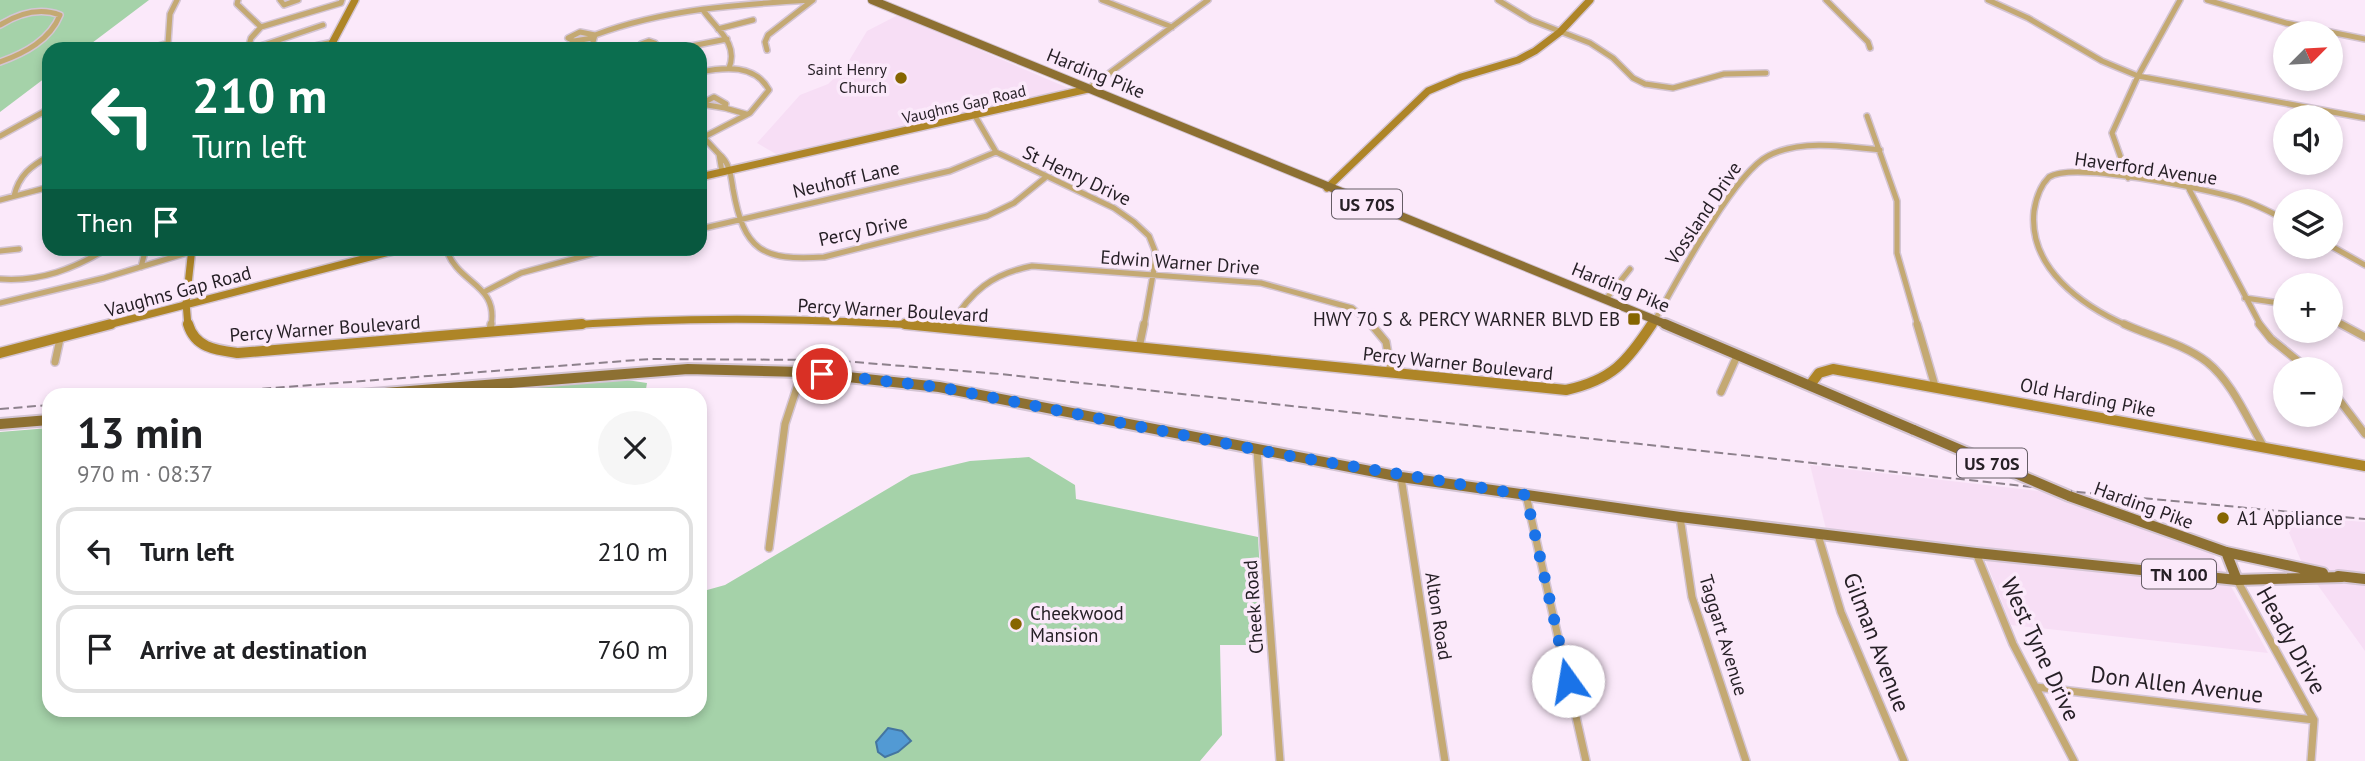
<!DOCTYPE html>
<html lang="en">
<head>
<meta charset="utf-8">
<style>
	body { margin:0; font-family:"PT Sans",sans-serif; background:#f6f6f6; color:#202124; height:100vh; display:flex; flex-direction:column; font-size:26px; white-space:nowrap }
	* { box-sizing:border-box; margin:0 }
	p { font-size:23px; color:#757577 }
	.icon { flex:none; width:38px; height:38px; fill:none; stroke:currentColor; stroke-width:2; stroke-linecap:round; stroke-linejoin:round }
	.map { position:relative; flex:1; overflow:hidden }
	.sheet { position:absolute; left:42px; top:388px; width:665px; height:329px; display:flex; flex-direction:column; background:#fff; border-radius:21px; box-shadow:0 4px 10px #0003 }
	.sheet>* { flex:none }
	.banner { position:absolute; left:42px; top:42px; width:665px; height:214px; border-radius:21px; box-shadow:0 4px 10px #0003; background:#0b6e4f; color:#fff; overflow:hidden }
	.needle { width:46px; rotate:66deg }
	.controls { position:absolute; left:2273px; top:21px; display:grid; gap:14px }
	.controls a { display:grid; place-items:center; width:70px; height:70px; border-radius:50%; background:#fff; box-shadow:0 4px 10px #0003; font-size:35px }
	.pin { position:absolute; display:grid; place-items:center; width:60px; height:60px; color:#fff; margin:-30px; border:4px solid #fff; border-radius:50%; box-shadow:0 2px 7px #0007 }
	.me { position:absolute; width:77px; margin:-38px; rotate:347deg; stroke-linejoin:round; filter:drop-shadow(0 0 5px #0008) }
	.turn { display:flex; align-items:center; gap:24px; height:147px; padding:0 35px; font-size:32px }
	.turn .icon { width:91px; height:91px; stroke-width:2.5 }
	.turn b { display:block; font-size:49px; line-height:60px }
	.then { display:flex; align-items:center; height:66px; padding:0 35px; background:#0003; gap:14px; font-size:26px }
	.round { display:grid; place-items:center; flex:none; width:74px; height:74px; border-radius:37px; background:#f6f6f6 }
	.head { display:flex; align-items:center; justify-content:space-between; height:119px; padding:0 35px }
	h1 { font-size:42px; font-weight:800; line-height:52px }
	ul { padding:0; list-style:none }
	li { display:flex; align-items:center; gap:21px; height:88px; margin:0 14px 10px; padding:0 21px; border:4px solid #e0e0e0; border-radius:21px }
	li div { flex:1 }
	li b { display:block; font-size:26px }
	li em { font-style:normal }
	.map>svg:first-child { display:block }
</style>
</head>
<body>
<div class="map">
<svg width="2365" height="761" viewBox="0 0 2365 761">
	<rect width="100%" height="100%" fill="#fbe9fa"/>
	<path fill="#f7def5" d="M898 15 1068 88 1014 105 863 139 776 154 757 143 800 95 828 84 844 69 867 31Z
		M1810 465 2047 492 2213 554 2268 653 2011 625 1980 546 1826 529Z
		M2282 516 2365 522V651L2302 563Z"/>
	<path fill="#a5d2a9" d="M0 0H149L84 49H49V75L0 112Z
		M620 379 647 383 645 395 429 396Z
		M49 428V710H700V592L725 585 911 475 970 461 1029 457 1075 485 1076 499 1258 537 1264 645H1220L1222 735 1200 761H0V432Z"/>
	<path fill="#529ad4" stroke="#4475a0" stroke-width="2" d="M888 728 902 731 911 741 898 752 885 757 878 752 876 742Z"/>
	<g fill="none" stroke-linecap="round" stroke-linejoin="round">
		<defs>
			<path id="street-far1" d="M238 0 237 4 261 27
				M280 0 284 5 298 0
				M1102 0 1172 27
				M1498 0 1531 20 1590 43 1613 58 1633 78 1645 84 1673 88 1724 74 1766 73
				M1826 0 1868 42 1870 48
				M1988 0 2028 18 2102 61 2138 76 2365 118
				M2207 0 2286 23 2365 39
				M703 10C716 29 739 43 729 68
				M0 25C18 14 39 7 60 15 50 40 25 53 0 62
				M718 29 753 20
				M593 38 574 41 568 38 580 32 595 35
				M149 49 168 43
				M173 49 168 43 170 14 177 0
				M248 49 251 38 261 27 341 3 342 0
				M252 49 323 25
				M302 49 333 42
				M591 49 595 35C664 9 740 4 813 0
				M640 49 641 44 649 41 655 43 658 49
				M676 49 727 39
				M767 50 765 42 768 35 813 0
				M700 72C725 67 755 64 769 90L750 113 700 139
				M1088 89 1208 0
				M714 97 726 104 725 108 701 104Z
				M725 108 746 114
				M975 116 996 152 1114 208 1134 222 1149 236 1155 251V263L1144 326
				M1867 116 1897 201V253L1918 326
				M0 136 49 109
				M704 138 719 154
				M722 172 719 154C730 163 731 176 733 189 744 251 762 261 824 257L987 216 1014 203 1046 177
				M2128 178 2112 133 2138 76 2180 0
				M2189 189 2261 326
				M14 196C19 175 31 166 49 156
				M0 200 49 187
				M700 229 950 171 996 152
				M2331 246 2365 265
				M446 248C457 285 499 283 491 326
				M0 251 19 249
				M141 267 146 248
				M0 279C40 282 74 269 108 248
				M486 291 521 273 614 248
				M2245 298 2286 304
				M1606 299 1630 269
				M0 303 104 278 190 252
				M2331 319 2344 326
				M1655 320C1675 284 1734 173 1768 156 1800 139 1845 146 1880 150
				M950 326C971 291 992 274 1032 266L1261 283 1352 308 1373 326
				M2128 326C2082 306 2028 268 2034 211 2036 198 2040 186 2049 177 2075 161 2204 189 2236 198 2254 203 2270 212 2286 220"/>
			<path id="street" d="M1371 324 1386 342 1391 372
				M1917 324 1935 386
				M2124 324C2150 336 2184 344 2207 362 2233 383 2247 419 2264 447
				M2259 324 2271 339 2308 369
				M2341 324 2365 337
				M949 327 951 324
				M490 330 491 324
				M1139 348 1144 324
				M55 362 60 339
				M2331 389 2365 434
				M1721 392 1737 356
				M1257 450 1280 761
				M1401 477 1445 761
				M1526 495 1586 761
				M1680 517 1692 597 1746 761
				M1818 535 1841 612 1904 761
				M769 548 785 424 802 372
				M1976 553 2013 644 2074 761
				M2237 580 2314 720 2311 761
				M2036 687 2314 720"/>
			<path id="secondary-far1" d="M329 49 355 0
				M700 177 1088 89
				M1327 188 1428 91 1461 77 1518 60 1535 51 1560 32 1590 0
				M104 326 405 248
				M188 326 186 303 192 248
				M561 326C684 316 810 318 933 326
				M1651 326 1655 320"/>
			<path id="secondary" d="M188 324C195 348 216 350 238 353L582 324
				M905 324 1566 390C1612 380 1627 362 1652 324
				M0 353 111 324
				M1810 385 1819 373 1833 369 2365 466"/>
			<path id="primary-far1" d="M872 0 1670 326"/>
			<path id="primary" d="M1665 324 1914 430
				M347 396 688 369 802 372 939 387 1401 477 1680 517 1976 553 2237 580 2342 577
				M0 424 49 420
				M2069 496 2226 552 2323 573
				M2226 552 2237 580
				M2338 576 2365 579"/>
		</defs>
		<use href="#street-far1" stroke="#d4c5d4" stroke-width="8"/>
		<use href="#street" stroke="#d4c5d4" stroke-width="10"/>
		<use href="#secondary-far1" stroke="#d4c5d4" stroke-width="10"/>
		<use href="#secondary" stroke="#d4c5d4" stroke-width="13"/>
		<use href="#primary-far1" stroke="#d4c5d4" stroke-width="10"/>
		<use href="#primary" stroke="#d4c5d4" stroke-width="14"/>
		<use href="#street-far1" stroke="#c4a973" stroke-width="5"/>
		<use href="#street" stroke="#c4a973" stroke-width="7"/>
		<use href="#secondary-far1" stroke="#ae8527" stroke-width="7"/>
		<use href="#secondary" stroke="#ae8527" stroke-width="10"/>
		<use href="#primary-far1" stroke="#8d7032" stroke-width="8"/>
		<use href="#primary" stroke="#8d7032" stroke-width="10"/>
		<path stroke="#8d818c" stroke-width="2" stroke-dasharray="9 4.5" stroke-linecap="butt" d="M168 396 650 359 830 360 1000 374 2078 492 2365 519
			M0 409 49 405"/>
		<defs>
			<path id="primary-bridge" d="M1914 430 2069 496"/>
		</defs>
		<use href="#primary-bridge" stroke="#d4c5d4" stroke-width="14" stroke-linecap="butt"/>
		<use href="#primary-bridge" stroke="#8d7032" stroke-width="10"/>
	</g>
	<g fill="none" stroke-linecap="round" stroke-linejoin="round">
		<path stroke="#1a73e8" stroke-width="12" stroke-dasharray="0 21.6" d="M822 374 939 387 1284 455 1526 495 1568 681"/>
	</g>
	<g fill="#866500" stroke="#fbe9fa" stroke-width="2.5">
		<circle cx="901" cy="78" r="7"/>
		<rect x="1627" y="312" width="14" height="14" rx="3.5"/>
		<circle cx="2223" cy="518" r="7"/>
		<circle cx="1016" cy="624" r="7"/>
	</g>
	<g text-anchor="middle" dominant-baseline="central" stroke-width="7" stroke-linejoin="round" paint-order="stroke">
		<g font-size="16" fill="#251f25" stroke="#fbe9fa" text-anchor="end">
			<text x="887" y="69">Saint Henry<tspan x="887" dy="18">Church</tspan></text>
		</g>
		<g font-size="16" fill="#251f25" stroke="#fbe9fa">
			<text transform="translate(964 104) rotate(-13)">Vaughns Gap Road</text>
		</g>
		<g fill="#fbe9fa" stroke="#655c65" stroke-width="2">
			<rect x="1332" y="189.5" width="70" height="29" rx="5"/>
			<rect x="1957" y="448.5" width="70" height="29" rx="5"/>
			<rect x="2142" y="559.5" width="74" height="29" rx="5"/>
		</g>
		<g font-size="18" font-weight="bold" fill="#251f25">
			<text x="1367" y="204">US 70S</text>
			<text x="1992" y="463">US 70S</text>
			<text x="2179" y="574">TN 100</text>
		</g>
		<g font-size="19" fill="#251f25" stroke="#fbe9fa">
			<text transform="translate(1096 73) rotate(22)">Harding Pike</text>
			<text transform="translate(2146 168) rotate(8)">Haverford Avenue</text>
			<text transform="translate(1077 175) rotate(25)">St Henry Drive</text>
			<text transform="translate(846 179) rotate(-13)">Neuhoff Lane</text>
			<text transform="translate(1703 213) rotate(-56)">Vossland Drive</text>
			<text transform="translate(863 230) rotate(-12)">Percy Drive</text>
			<text transform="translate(1180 262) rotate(4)">Edwin Warner Drive</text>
			<text transform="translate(1621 287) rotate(22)">Harding Pike</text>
			<text transform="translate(178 291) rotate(-15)">Vaughns Gap Road</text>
			<text transform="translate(893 310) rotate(3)">Percy Warner Boulevard</text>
			<text transform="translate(325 328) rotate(-4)">Percy Warner Boulevard</text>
			<text transform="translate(1458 363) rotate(6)">Percy Warner Boulevard</text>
			<text transform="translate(2088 397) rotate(11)">Old Harding Pike</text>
			<text transform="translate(2144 505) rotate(20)">Harding Pike</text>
			<text transform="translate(1253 607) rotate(-94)">Cheek Road</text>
			<text transform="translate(1439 616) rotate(81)">Alton Road</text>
			<text transform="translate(1724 635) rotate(73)">Taggart Avenue</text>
		</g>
		<g font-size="19" fill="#251f25" stroke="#fbe9fa" text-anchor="start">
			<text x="1620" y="319" text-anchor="end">HWY 70 S &amp; PERCY WARNER BLVD EB</text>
			<text x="2237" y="518">A1 Appliance</text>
			<text x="1030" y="613">Cheekwood<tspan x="1030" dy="22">Mansion</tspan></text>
		</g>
		<g font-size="23" fill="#251f25" stroke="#fbe9fa">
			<text transform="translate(2292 640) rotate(61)">Heady Drive</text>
			<text transform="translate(1877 642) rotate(69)">Gilman Avenue</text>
			<text transform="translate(2041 649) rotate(65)">West Tyne Drive</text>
			<text transform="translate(2177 684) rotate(7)">Don Allen Avenue</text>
		</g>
	</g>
</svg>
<div class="controls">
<a><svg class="needle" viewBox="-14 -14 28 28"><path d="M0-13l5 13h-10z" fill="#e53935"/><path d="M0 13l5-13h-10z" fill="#757577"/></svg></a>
<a><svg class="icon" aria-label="sound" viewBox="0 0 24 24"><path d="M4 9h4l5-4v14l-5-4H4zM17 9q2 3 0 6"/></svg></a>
<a><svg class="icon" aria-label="layers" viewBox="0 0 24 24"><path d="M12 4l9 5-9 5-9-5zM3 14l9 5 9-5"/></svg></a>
<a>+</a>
<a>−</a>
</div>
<div class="pin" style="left:822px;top:374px;background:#d93025"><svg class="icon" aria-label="arrive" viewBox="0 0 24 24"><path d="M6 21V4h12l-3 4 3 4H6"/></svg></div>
<svg class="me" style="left:1568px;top:681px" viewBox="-20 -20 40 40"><circle r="19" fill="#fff"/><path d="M0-13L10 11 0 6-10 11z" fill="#1a73e8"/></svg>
<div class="banner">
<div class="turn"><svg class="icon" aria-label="left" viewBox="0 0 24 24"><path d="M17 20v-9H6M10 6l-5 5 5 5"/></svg><div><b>210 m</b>Turn left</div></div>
<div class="then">Then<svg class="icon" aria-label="arrive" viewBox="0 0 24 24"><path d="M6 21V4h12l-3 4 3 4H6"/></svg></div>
</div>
<section class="sheet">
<div class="head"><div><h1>13 min</h1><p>970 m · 08:37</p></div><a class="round"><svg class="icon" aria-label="close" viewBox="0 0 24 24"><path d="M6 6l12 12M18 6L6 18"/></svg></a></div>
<ul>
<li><svg class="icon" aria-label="left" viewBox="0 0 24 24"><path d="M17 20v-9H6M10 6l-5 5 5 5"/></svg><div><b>Turn left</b></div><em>210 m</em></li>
<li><svg class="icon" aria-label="arrive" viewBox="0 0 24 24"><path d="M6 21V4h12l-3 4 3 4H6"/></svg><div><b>Arrive at destination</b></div><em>760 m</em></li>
</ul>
</section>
</div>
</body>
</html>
